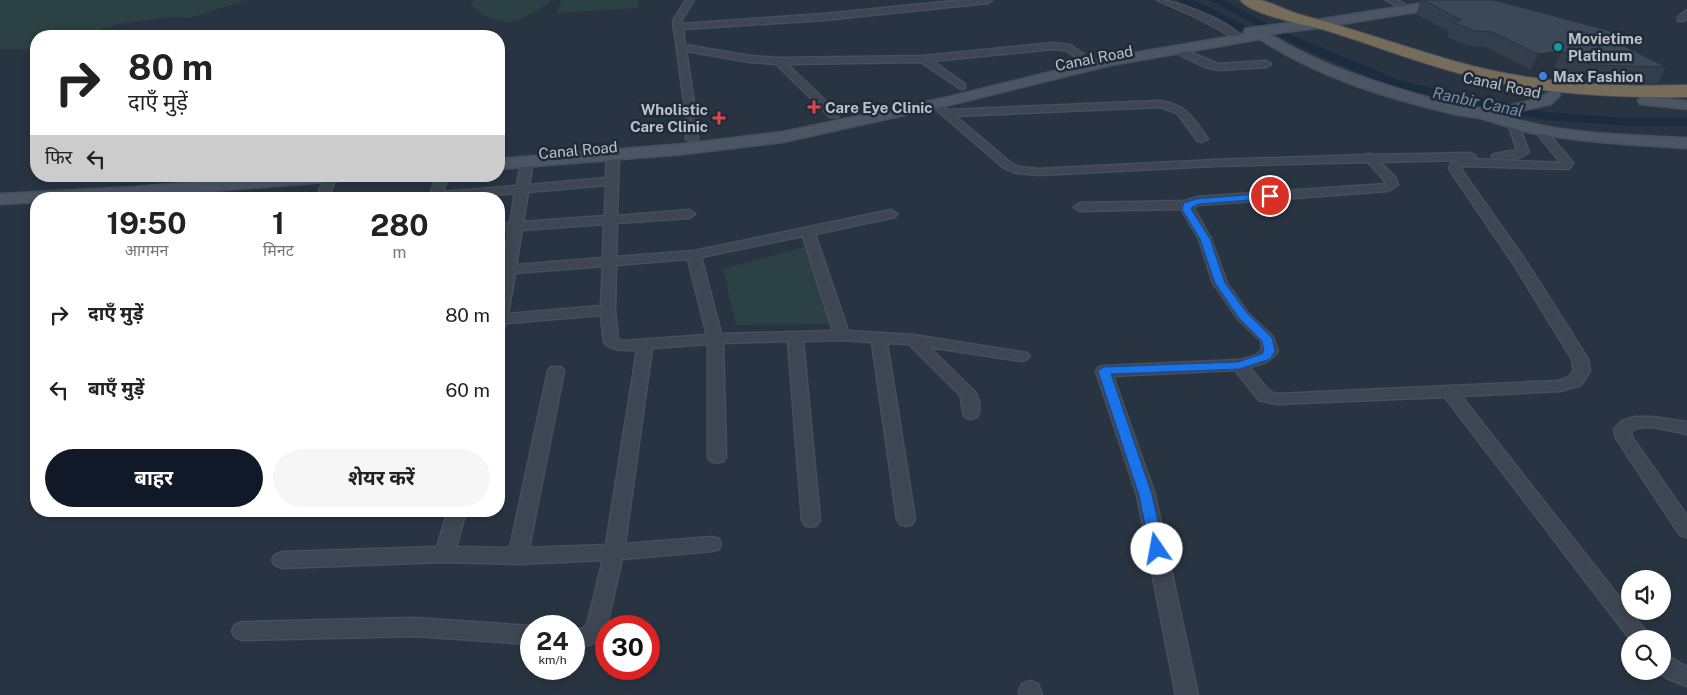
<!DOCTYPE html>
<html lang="hi">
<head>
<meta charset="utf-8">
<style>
	body { margin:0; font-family:"Public Sans","Noto Sans Devanagari",sans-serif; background:#f6f6f6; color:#222; height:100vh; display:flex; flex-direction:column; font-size:19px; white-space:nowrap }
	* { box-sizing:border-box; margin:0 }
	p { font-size:16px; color:#767676 }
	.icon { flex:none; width:28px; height:28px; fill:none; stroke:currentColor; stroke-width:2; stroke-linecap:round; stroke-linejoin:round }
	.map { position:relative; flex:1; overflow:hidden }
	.panel { position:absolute; left:30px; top:192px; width:475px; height:325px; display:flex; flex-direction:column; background:#fff; border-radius:20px; box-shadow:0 2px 8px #0003 }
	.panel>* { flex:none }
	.top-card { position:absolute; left:30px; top:30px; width:475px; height:152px; border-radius:20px; box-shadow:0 2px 8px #0003; background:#fff; color:#222; overflow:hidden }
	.tools { position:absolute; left:1621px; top:570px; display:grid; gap:10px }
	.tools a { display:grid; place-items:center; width:50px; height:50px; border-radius:50%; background:#fff; box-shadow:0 2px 8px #0003; font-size:25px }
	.speed { position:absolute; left:520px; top:615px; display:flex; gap:10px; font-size:25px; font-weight:700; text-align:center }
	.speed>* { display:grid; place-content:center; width:65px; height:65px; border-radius:50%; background:#fff; box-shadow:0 2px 8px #0003; line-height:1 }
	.speed small { font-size:12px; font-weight:400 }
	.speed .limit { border:8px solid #d22; background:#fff; color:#111 }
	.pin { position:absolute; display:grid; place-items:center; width:42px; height:42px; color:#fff; margin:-21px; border:2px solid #fff; border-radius:50%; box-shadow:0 1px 5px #0007 }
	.me { position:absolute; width:55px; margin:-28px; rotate:348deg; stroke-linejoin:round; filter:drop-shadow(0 0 4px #0008) }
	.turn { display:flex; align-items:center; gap:18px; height:105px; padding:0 15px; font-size:22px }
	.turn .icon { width:65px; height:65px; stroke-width:2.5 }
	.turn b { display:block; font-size:35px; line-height:42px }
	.then { display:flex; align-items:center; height:48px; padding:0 15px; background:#0003; gap:10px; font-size:19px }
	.eta { display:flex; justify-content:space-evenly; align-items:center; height:85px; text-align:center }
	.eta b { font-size:30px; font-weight:700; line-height:35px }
	.action { display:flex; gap:10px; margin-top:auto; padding:10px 15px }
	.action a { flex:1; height:58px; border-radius:30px; background:#111827; color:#fff; font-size:20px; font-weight:700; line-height:58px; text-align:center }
	.action a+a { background:#f6f6f6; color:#222 }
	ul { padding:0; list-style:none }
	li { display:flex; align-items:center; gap:15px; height:75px; padding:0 15px }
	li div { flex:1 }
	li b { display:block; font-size:19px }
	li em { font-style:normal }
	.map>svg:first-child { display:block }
</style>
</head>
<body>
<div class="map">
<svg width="1687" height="695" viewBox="0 0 1687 695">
	<rect width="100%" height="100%" fill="#293442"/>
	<path fill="#2b4143" d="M0 0H247L189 18 169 17 118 24 89 33 85 36H36V49H0Z
		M475 0H551L547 4C537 10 527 17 516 21 504 25 475 15 471 3Z
		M561 0H639L638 8 557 13Z
		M815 244 846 324 736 325 723 269Z"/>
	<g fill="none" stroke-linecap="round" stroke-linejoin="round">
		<path fill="#1b2c40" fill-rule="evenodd" d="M1176 0H1191L1207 6 1250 29 1248 31H1240Z
			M1210 0H1223L1270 25 1264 28 1260 27Z
			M1280 30 1399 80 1477 99 1547 112 1627 118H1687V126H1627L1547 120 1477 107 1391 86 1315 54 1276 35 1274 33 1276 31Z"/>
		<defs>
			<path id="street" d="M686 0H694L681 21 682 24 824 14 964 0H992L988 3 824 20 683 29 685 45 750 56 779 58 923 56 1053 43 1070 45 1092 60 1090 62H1084L1065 50 1053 49 932 61 965 84V88L961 89 921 62 787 64 838 113 839 115 838 117H830L776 64 750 62 686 51 696 116 698 139 692 142 686 139V116L673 21Z
				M1157 0C1176 0 1224 20 1239 34L1237 36H1231L1198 18Z
				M1386 0H1397L1415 10 1408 12Z
				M1687 10V18L1684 21H1678V17Z
				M1175 46 1218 64 1266 61 1271 64 1266 67 1218 70 1205 67 1172 51V47Z
				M935 101 948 110 1160 101C1187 105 1193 118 1208 139L1202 142 1198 141 1177 113 1160 107 955 116 1012 164 1019 167 1039 169 1214 160 1364 155 1369 154 1374 155 1470 153 1476 156 1472 159 1561 163 1533 128 1538 125 1542 126 1573 163 1569 169 1464 166 1461 167V169L1527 263 1588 359 1590 371 1581 385 1560 391 1461 396 1652 639H1630L1445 397 1277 404 1259 400 1235 370 1113 376 1155 495 1198 695H1176L1137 495 1096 371 1099 367 1104 366 1239 360 1255 356 1262 350 1261 341 1238 319 1213 283 1199 239 1181 209 1080 211 1074 207 1080 203 1185 201 1197 197 1386 184 1385 181 1368 162 1214 166 1039 175 1017 173 1004 168 930 104ZM1459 160 1451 163 1449 169 1513 263 1572 359 1574 371 1569 377 1559 381 1277 394 1270 392 1249 367C1262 364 1270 362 1278 351L1273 337 1248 313 1227 283 1211 239 1193 207 1199 205 1388 191 1398 185 1395 177 1380 162Z
				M1513 121 1518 124 1529 152C1520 160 1505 161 1494 158L1492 156 1494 154 1517 150 1508 124Z
				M613 152 619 155 617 216 689 210 695 214 689 218 617 223 616 257 694 251 891 210 897 214 895 217 815 234 848 331 913 335 1027 353 1030 356 1027 359 1022 361 929 347 975 392C979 400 982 409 977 417L971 419 965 417C961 410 963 402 960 395L909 344 887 343 915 519 912 524 906 526 900 524 897 519 872 342 842 340 803 341 820 520 817 525 811 527 805 525 802 520 788 341 723 343 726 457 723 461 717 463 711 461 708 457V344L652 348 625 544 712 537 719 539 721 544 719 549 712 551 622 559 606 629C600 642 588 647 574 647V629H582L587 625 603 560 518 564 444 562 282 568 275 565 272 560 275 555 282 552 437 547 448 511H466L456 547 510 548 548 371 551 367H561L564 371 529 548 606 545 637 350C625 350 611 352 604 342L601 315 507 323 504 328 499 329V286L501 274H499V266H502L509 231 499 232V224L510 223 515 193 453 199H403L409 195 431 193 436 176H448L443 192 517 186 521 161 527 158 533 161 529 185 606 178 607 155ZM606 185 605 216 523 222 528 192ZM604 224 603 258 516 265 522 230ZM803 236 833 331 721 334 701 257ZM688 259 707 335 623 341 618 339 615 310 616 265ZM603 266 601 306 508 314 515 273Z
				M325 176H337L328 199H316Z
				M1635 417H1653L1687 422V434C1671 431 1645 422 1631 431L1632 437 1687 516V537L1680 535 1616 438 1614 429 1622 421Z
				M414 618 531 626V644L414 636 242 640 235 637 232 631 235 625 242 622Z
				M1662 653 1687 667V686L1667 678 1658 671H1662Z
				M1030 681 1038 684 1042 695H1020L1019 691 1022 684Z"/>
			<path id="secondary" d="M1442 0H1470L1464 4 1317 28 1269 34C1325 69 1387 86 1450 104 1480 112 1511 107 1539 98 1544 96 1547 92 1553 91L1558 92 1560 95 1551 104 1502 115C1560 135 1626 135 1687 138V148C1635 145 1583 142 1532 133 1514 129 1498 123 1480 118 1471 116 1460 116 1451 113 1384 97 1318 77 1260 39L1111 65 949 105 783 142 684 154 499 169V159L684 144 783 132 949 97 1111 57 1245 34 1244 32 1245 29 1250 28 1317 20Z
				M1645 97 1687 101V109L1640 104 1638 101 1640 98Z
				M271 176H346L344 180 338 181 135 197 36 199V202L0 204V194L135 187Z"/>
			<path id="highway" d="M1240 0C1246 0 1253 0 1259 0 1272 2 1285 10 1298 14 1351 28 1402 46 1454 61 1530 83 1609 87 1687 85V97C1611 98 1536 94 1462 74 1415 62 1371 44 1325 30 1306 25 1251 15 1240 0Z"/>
		</defs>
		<use href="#street" stroke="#464f5b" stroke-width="3"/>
		<use href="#secondary" stroke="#464f5b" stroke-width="3"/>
		<use href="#highway" stroke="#47515c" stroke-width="2"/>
		<use href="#street" fill="#3d4652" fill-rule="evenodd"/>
		<use href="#secondary" fill="#4b5564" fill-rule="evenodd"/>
		<use href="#highway" fill="#776b5a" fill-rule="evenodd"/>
	</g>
	<path fill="#333e4c" d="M1421 0H1494L1634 37 1628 48 1666 67 1657 84 1584 81 1554 67 1531 70 1486 47 1468 46 1447 37 1449 32 1416 14Z"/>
	<path fill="#29323e" d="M1634 37 1626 53 1620 44Z
		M1562 51 1554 67 1531 70 1538 54Z"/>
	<path fill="#3b4858" stroke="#29323e" d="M1423 0H1494L1634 37 1620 44 1666 67 1592 65 1562 51 1538 54 1492 32 1474 31 1453 22 1461 20Z"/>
	<path fill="#1a73e8" stroke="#114b97" d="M1270 193 1275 196 1274 198 1199 204 1192 207 1191 209 1210 239 1225 283 1247 313 1272 338 1275 351 1270 359 1239 369 1111 374 1152 495 1164 549 1162 553 1157 555 1152 553 1150 549 1139 495 1098 371 1104 367 1238 362 1262 354 1264 351 1262 341 1239 318 1215 283 1200 239 1182 209 1184 203 1197 199Z"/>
	<circle fill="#0f9aa8" stroke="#212b37" stroke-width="2" cx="1558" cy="47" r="5"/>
	<circle fill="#3f7fe0" stroke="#212b37" stroke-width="2" cx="1543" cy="76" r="5"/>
	<g fill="#e0444e" stroke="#212b37" stroke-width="2">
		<path d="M811.5 99.5h5v5h5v5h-5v5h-5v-5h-5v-5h5z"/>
		<path d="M716.5 110.5h5v5h5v5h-5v5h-5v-5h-5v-5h5z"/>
	</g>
	<g text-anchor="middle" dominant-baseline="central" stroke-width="5" stroke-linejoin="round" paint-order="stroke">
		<g font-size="15" font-weight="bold" fill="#bac1cc" stroke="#212b37" text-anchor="start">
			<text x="1568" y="38">Movietime<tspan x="1568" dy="17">Platinum</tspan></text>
			<text x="1553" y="76">Max Fashion</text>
			<text x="825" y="107">Care Eye Clinic</text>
			<text x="708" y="109" text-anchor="end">Wholistic<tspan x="708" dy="17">Care Clinic</tspan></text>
		</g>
		<g font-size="15" fill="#bac1cc" stroke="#212b37">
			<text transform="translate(1094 58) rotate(-11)">Canal Road</text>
			<text transform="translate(1502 85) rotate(12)">Canal Road</text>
			<text transform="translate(578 150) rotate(-5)">Canal Road</text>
		</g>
		<g font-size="16" font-style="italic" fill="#758da8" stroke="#212b37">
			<text transform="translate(1478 102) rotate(12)">Ranbir Canal</text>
		</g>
	</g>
</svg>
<div class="tools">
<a><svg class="icon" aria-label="sound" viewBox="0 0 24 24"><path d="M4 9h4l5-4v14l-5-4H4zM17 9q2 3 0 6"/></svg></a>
<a><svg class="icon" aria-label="search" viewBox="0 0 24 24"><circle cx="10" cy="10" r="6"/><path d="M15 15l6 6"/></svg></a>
</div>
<div class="speed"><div>24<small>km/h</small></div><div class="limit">30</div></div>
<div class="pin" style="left:1270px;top:196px;background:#d93025"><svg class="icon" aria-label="arrive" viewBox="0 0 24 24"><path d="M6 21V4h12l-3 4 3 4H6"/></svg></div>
<svg class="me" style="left:1157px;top:549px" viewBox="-20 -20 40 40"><circle r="19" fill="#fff"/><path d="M0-13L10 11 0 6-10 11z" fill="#1a73e8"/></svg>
<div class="top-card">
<div class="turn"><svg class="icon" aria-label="right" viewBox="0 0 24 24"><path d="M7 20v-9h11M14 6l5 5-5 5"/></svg><div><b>80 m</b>दाएँ मुड़ें</div></div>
<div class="then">फिर<svg class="icon" aria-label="left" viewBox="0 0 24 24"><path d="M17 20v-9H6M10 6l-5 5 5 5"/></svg></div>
</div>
<section class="panel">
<div class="eta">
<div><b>19:50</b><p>आगमन</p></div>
<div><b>1</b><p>मिनट</p></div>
<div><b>280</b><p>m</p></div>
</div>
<ul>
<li><svg class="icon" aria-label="right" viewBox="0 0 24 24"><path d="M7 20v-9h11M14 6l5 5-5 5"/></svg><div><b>दाएँ मुड़ें</b></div><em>80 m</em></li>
<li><svg class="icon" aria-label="left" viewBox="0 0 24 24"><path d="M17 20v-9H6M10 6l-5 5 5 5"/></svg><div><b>बाएँ मुड़ें</b></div><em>60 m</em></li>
</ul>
<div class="action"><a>बाहर</a><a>शेयर करें</a></div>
</section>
</div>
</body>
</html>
